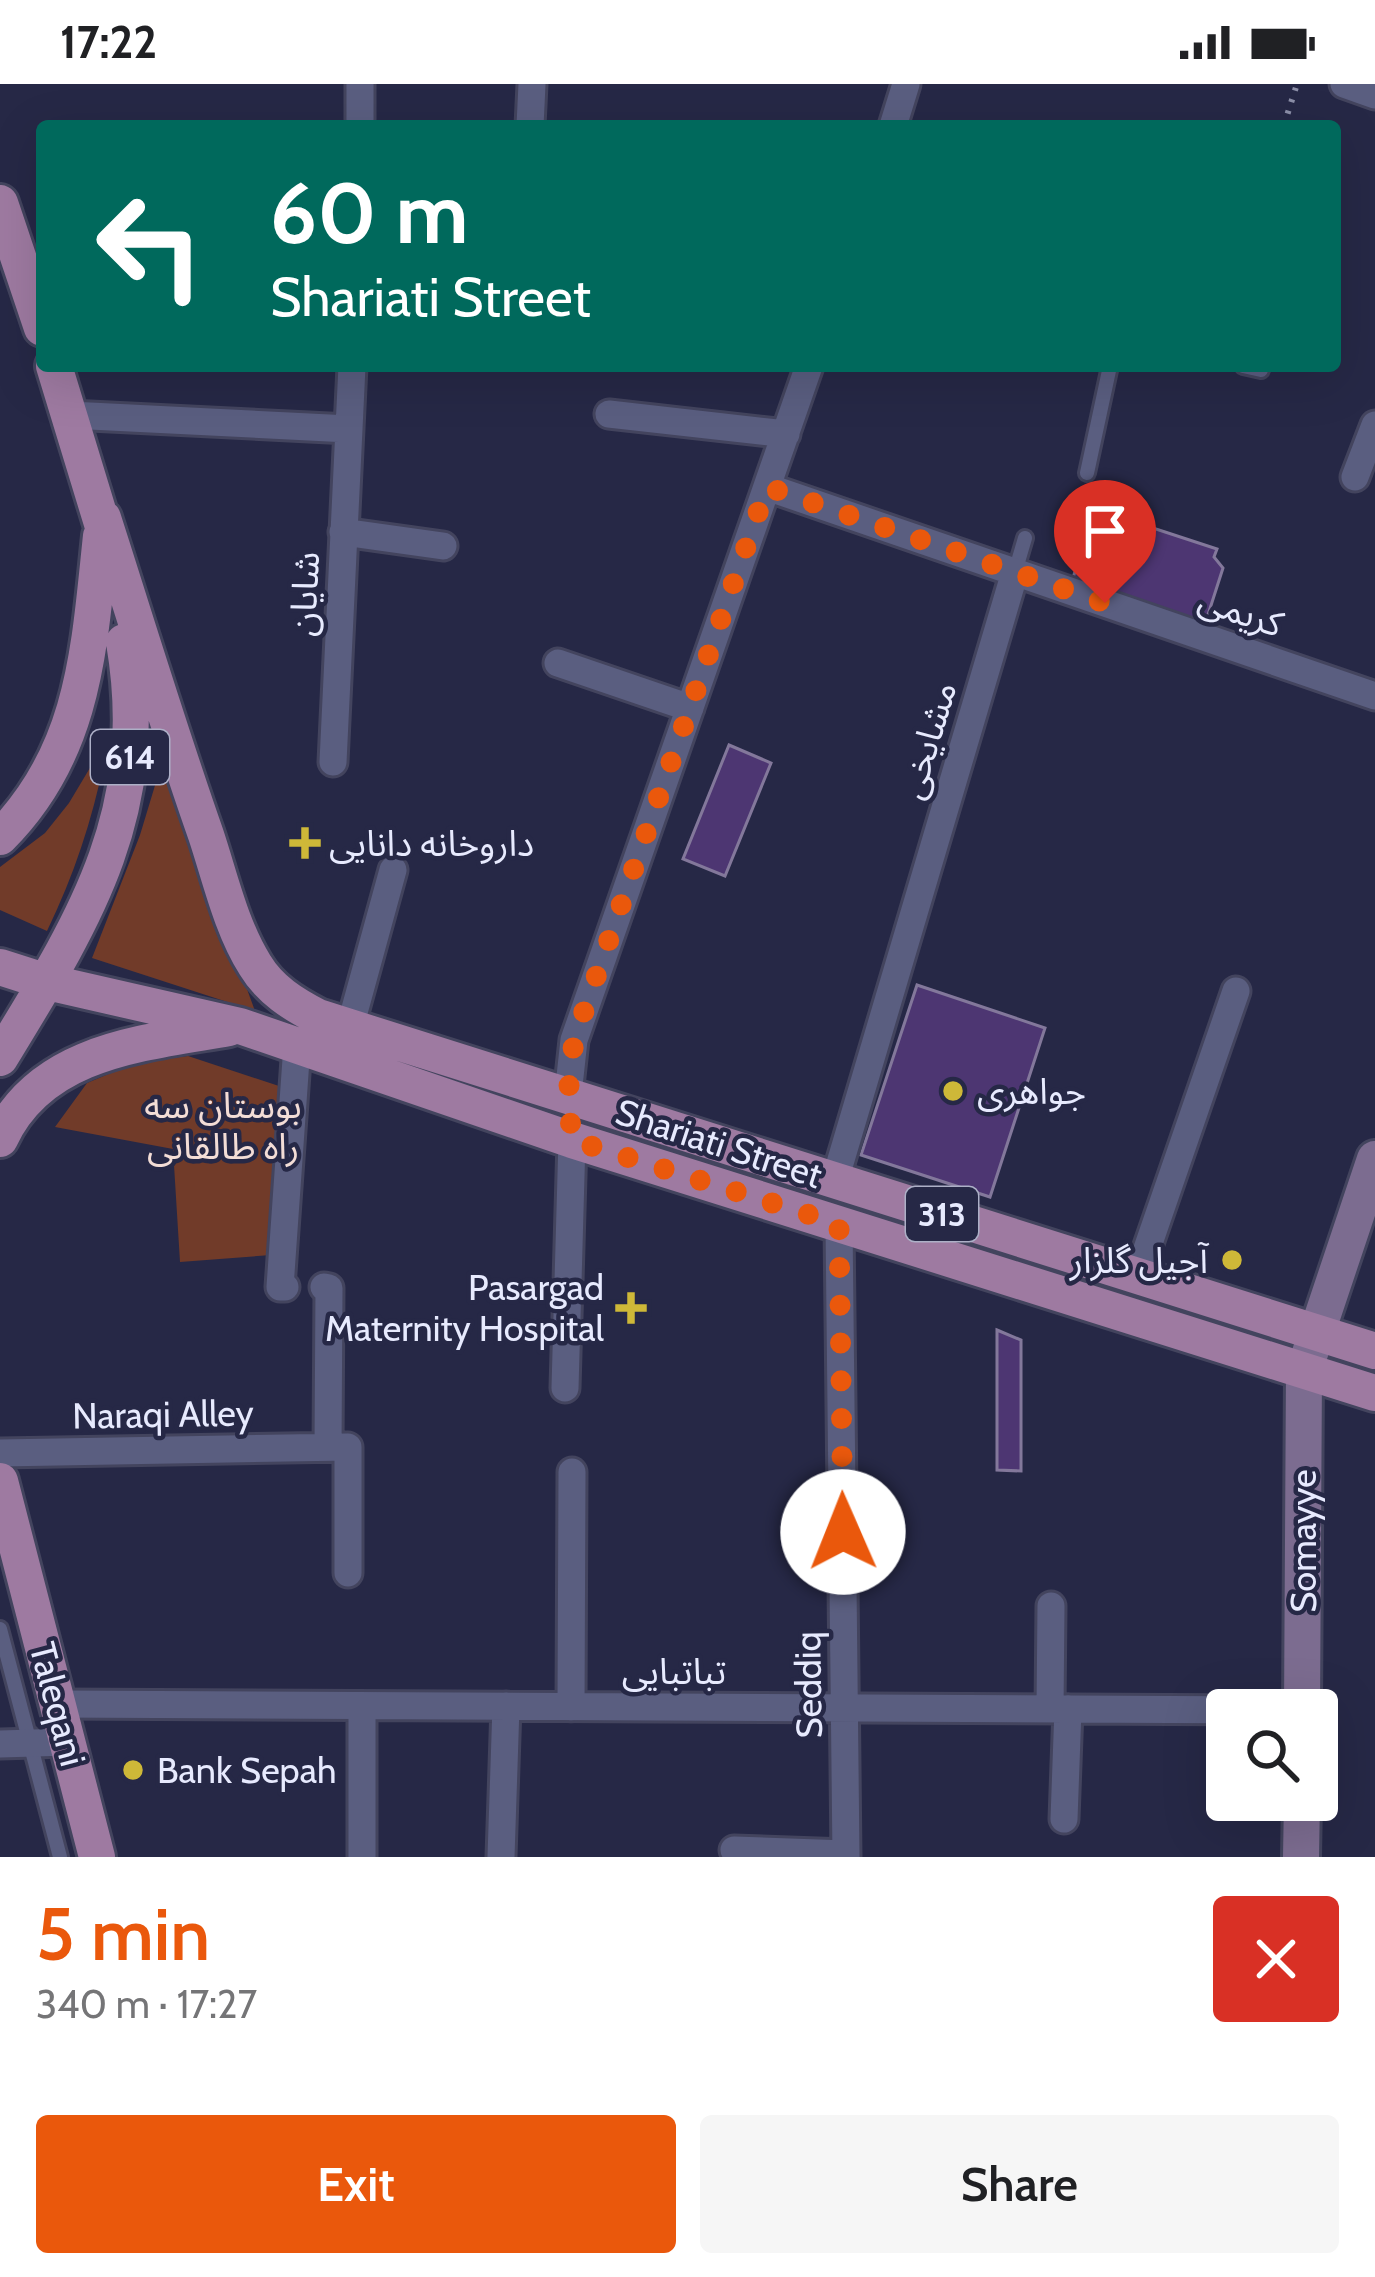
<!DOCTYPE html>
<html lang="en">
<head>
<meta charset="utf-8">
<style>
	body { margin:0; font-family:Cabin,"Noto Sans Arabic",sans-serif; background:#f6f6f6; color:#202124; height:100vh; display:flex; flex-direction:column; font-size:45px; white-space:nowrap }
	* { box-sizing:border-box; margin:0 }
	p { font-size:39px; color:#757577 }
	.icon { flex:none; width:66px; height:66px; fill:none; stroke:currentColor; stroke-width:2; stroke-linecap:round; stroke-linejoin:round }
	.map { position:relative; height:1773px; overflow:hidden }
	.panel { display:flex; flex-direction:column; background:#fff; flex:1 }
	.panel>* { flex:none }
	.banner { position:absolute; left:36px; top:36px; width:1305px; height:252px; border-radius:12px; box-shadow:0 12px 48px #0002; background:#00695c; color:#fff; overflow:hidden }
	.buttons { position:absolute; left:1206px; top:1605px; display:grid; gap:24px }
	.buttons a { display:grid; place-items:center; width:132px; height:132px; border-radius:12px; background:#fff; box-shadow:0 12px 48px #0002; font-size:60px }
	.pin { position:absolute; display:grid; place-items:center; width:102px; height:102px; color:#fff; margin:-123px -51px; border-radius:50% 50% 50% 0; rotate:-45deg; box-shadow:0 0 12px #0007 }
	.pin .icon { rotate:45deg }
	.me { position:absolute; width:132px; margin:-66px; rotate:359deg; stroke-linejoin:round; filter:drop-shadow(0 0 9px #0008) }
	.turn { display:flex; align-items:center; gap:42px; height:252px; padding:0 36px; font-size:54px }
	.turn .icon { width:156px; height:156px; stroke-width:2.5 }
	.turn b { display:block; font-size:84px; line-height:102px }
	.round { display:grid; place-items:center; flex:none; width:126px; height:126px; border-radius:12px; background:#f6f6f6 }
	.headline { display:flex; align-items:center; justify-content:space-between; height:204px; padding:0 36px }
	h1 { font-size:72px; font-weight:600; line-height:90px; color:#ea580c }
	.cta { display:flex; gap:24px; margin-top:auto; padding:24px 36px }
	.cta a { flex:1; height:138px; border-radius:12px; background:#ea580c; color:#fff; font-size:48px; font-weight:600; line-height:138px; text-align:center }
	.cta a+a { background:#f6f6f6; color:#202124 }
	.status { display:flex; justify-content:space-between; align-items:center; height:84px; padding:0 60px; background:#fff; direction:ltr }
	.status svg { height:33px; fill:currentColor }
	.map>svg:first-child { display:block }
</style>
</head>
<body>
<div class="status"><b>17:22</b><svg viewBox="0 0 49 12"><path d="M0 12V9h3v3zM5 12V6h3v6zM10 12V3h3v9zM15 12V0h3v12zM26 1h20v11H26zM47 4h2v5h-2z"/></svg></div>
<div class="map">
<svg width="1375" height="1773" viewBox="0 0 1375 1773">
	<rect width="100%" height="100%" fill="#262846"/>
	<path fill="#713b29" d="M109 652C97 721 78 783 47 847L0 826V783L45 749 69 719Z
		M163 675 255 927 92 874 140 751Z
		M188 972 282 1003 271 1171 180 1178 173 1065 55 1043 87 999 137 978Z"/>
	<path fill="#4d3672" stroke="#83789b" stroke-width="3" d="M1095 425 1217 465 1214 473 1223 484 1205 540 1072 497Z
		M729 661 771 679 725 792 683 775Z
		M917 901 1045 944 990 1113 861 1071Z
		M997 1246 1021 1256V1387L997 1386Z"/>
	<g fill="none" stroke-linecap="round" stroke-linejoin="round">
		<defs>
			<path id="lane" d="M1243 282 1261 286
				M1087 389 1110 282
				M1015 488 1025 454
				M0 1545 60 1773"/>
			<path id="street" d="M1344 0 1375 11
				M360 42V0
				M530 42 532 0
				M893 42 906 0
				M609 330 786 350
				M70 331 349 345
				M1355 393 1375 341
				M767 403 1375 612
				M343 448 443 462
				M558 579 690 624
				M333 678 352 282
				M350 943 393 786
				M568 1011 574 956 809 282
				M835 1096 1015 488
				M839 1140 846 1773
				M1138 1191 1236 907
				M285 1203H280L297 961
				M324 1203 329 1204 328 1363
				M565 1304 572 1056
				M0 1369 348 1363V1489
				M58 1620 1290 1626
				M571 1623 572 1388
				M1050 1625 1051 1522
				M0 1660 68 1658
				M1064 1735 1068 1625
				M734 1766 846 1770
				M362 1773V1622
				M501 1773 506 1622"/>
			<path id="secondary" d="M1302 1626 1304 1287 1375 1075
				M1301 1773 1302 1716"/>
			<path id="primary" d="M0 119 42 244
				M54 282 107 456
				M103 434C137 540 169 646 206 751 220 793 231 843 255 881 270 906 293 920 318 933L1375 1267
				M0 753C85 668 89 565 101 452
				M0 883 47 898 240 942 572 1056 1375 1309
				M0 974C85 835 153 729 124 558
				M0 1055C41 966 144 959 229 944
				M0 1397 97 1773"/>
		</defs>
		<use href="#lane" stroke="#43445e" stroke-width="20"/>
		<use href="#street" stroke="#43445e" stroke-width="33"/>
		<use href="#secondary" stroke="#43445e" stroke-width="42"/>
		<use href="#primary" stroke="#43445e" stroke-width="42"/>
		<path stroke="#8c8fa8" stroke-width="6" stroke-dasharray="3 9" stroke-linecap="butt" d="M1284 41 1297 0"/>
		<use href="#lane" stroke="#5a5e80" stroke-width="14"/>
		<use href="#street" stroke="#5a5e80" stroke-width="27"/>
		<use href="#secondary" stroke="#7c6c90" stroke-width="36"/>
		<use href="#primary" stroke="#9e7aa1" stroke-width="36"/>
	</g>
	<g fill="none" stroke-linecap="round" stroke-linejoin="round">
		<path stroke="#ea580c" stroke-width="21" stroke-dasharray="0 37.8" d="M843 1448 839 1140 572 1056 568 1011 574 956 767 403 1105 519"/>
	</g>
	<g fill="#ceb838" stroke="#262846" stroke-width="4.5">
		<path d="M299 741h12v12h12v12h-12v12h-12v-12h-12v-12h12z"/>
		<circle cx="953" cy="1007" r="12"/>
		<circle cx="1232" cy="1176" r="12"/>
		<path d="M625 1206h12v12h12v12h-12v12h-12v-12h-12v-12h12z"/>
		<circle cx="133" cy="1686" r="12"/>
	</g>
	<g text-anchor="middle" dominant-baseline="central" stroke-width="9" stroke-linejoin="round" paint-order="stroke">
		<g fill="#262846" stroke="#adb0c7" stroke-width="3">
			<rect x="91" y="646" width="78" height="54" rx="9"/>
			<rect x="906" y="1103" width="72" height="54" rx="9"/>
		</g>
		<g font-size="33" font-weight="bold" fill="#e7eafe">
			<text x="130" y="673">614</text>
			<text x="942" y="1130">313</text>
		</g>
		<g font-size="36" fill="#e7eafe" stroke="#262846">
			<text transform="translate(304 510) rotate(-87)">شایان</text>
			<text transform="translate(1241 527) rotate(19)">کریمی</text>
			<text transform="translate(927 656) rotate(-73)">مشایخی</text>
			<text transform="translate(719 1059) rotate(18)">Shariati Street</text>
			<text transform="translate(163 1330) rotate(-1)">Naraqi Alley</text>
			<text transform="translate(1303 1457) rotate(-90)">Somayye</text>
			<text x="674" y="1587">تباتبایی</text>
			<text transform="translate(808 1601) rotate(-91)">Seddiq</text>
			<text transform="translate(58 1620) rotate(75)">Taleqani</text>
		</g>
		<g font-size="36" fill="#e7eafe" stroke="#262846" text-anchor="start">
			<text x="329" y="759">داروخانه دانایی</text>
			<text x="977" y="1007">جواهری</text>
			<text x="1208" y="1176" text-anchor="end">آجیل گلزار</text>
			<text x="604" y="1203" text-anchor="end">Pasargad<tspan x="604" dy="41">Maternity Hospital</tspan></text>
			<text x="157" y="1686">Bank Sepah</text>
		</g>
		<g font-size="36" fill="#f3ddd6" stroke="#262846">
			<text x="223" y="1021">بوستان سه<tspan x="223" dy="41">راه طالقانی</tspan></text>
		</g>
	</g>
</svg>
<div class="buttons">
<a><svg class="icon" aria-label="search" viewBox="0 0 24 24"><circle cx="10" cy="10" r="6"/><path d="M15 15l6 6"/></svg></a>
</div>
<div class="pin" style="left:1105px;top:519px;background:#d93025"><svg class="icon" aria-label="arrive" viewBox="0 0 24 24"><path d="M6 21V4h12l-3 4 3 4H6"/></svg></div>
<svg class="me" style="left:843px;top:1448px" viewBox="-20 -20 40 40"><circle r="19" fill="#fff"/><path d="M0-13L10 11 0 6-10 11z" fill="#ea580c"/></svg>
<div class="banner">
<div class="turn"><svg class="icon" aria-label="left" viewBox="0 0 24 24"><path d="M17 20v-9H6M10 6l-5 5 5 5"/></svg><div><b>60 m</b>Shariati Street</div></div>
</div>
</div>
<section class="panel">
<div class="headline"><div><h1>5 min</h1><p>340 m · 17:27</p></div><a class="round" style="background:#d93025;color:#fff"><svg class="icon" aria-label="close" viewBox="0 0 24 24"><path d="M6 6l12 12M18 6L6 18"/></svg></a></div>
<div class="cta"><a>Exit</a><a>Share</a></div>
</section>
</body>
</html>
